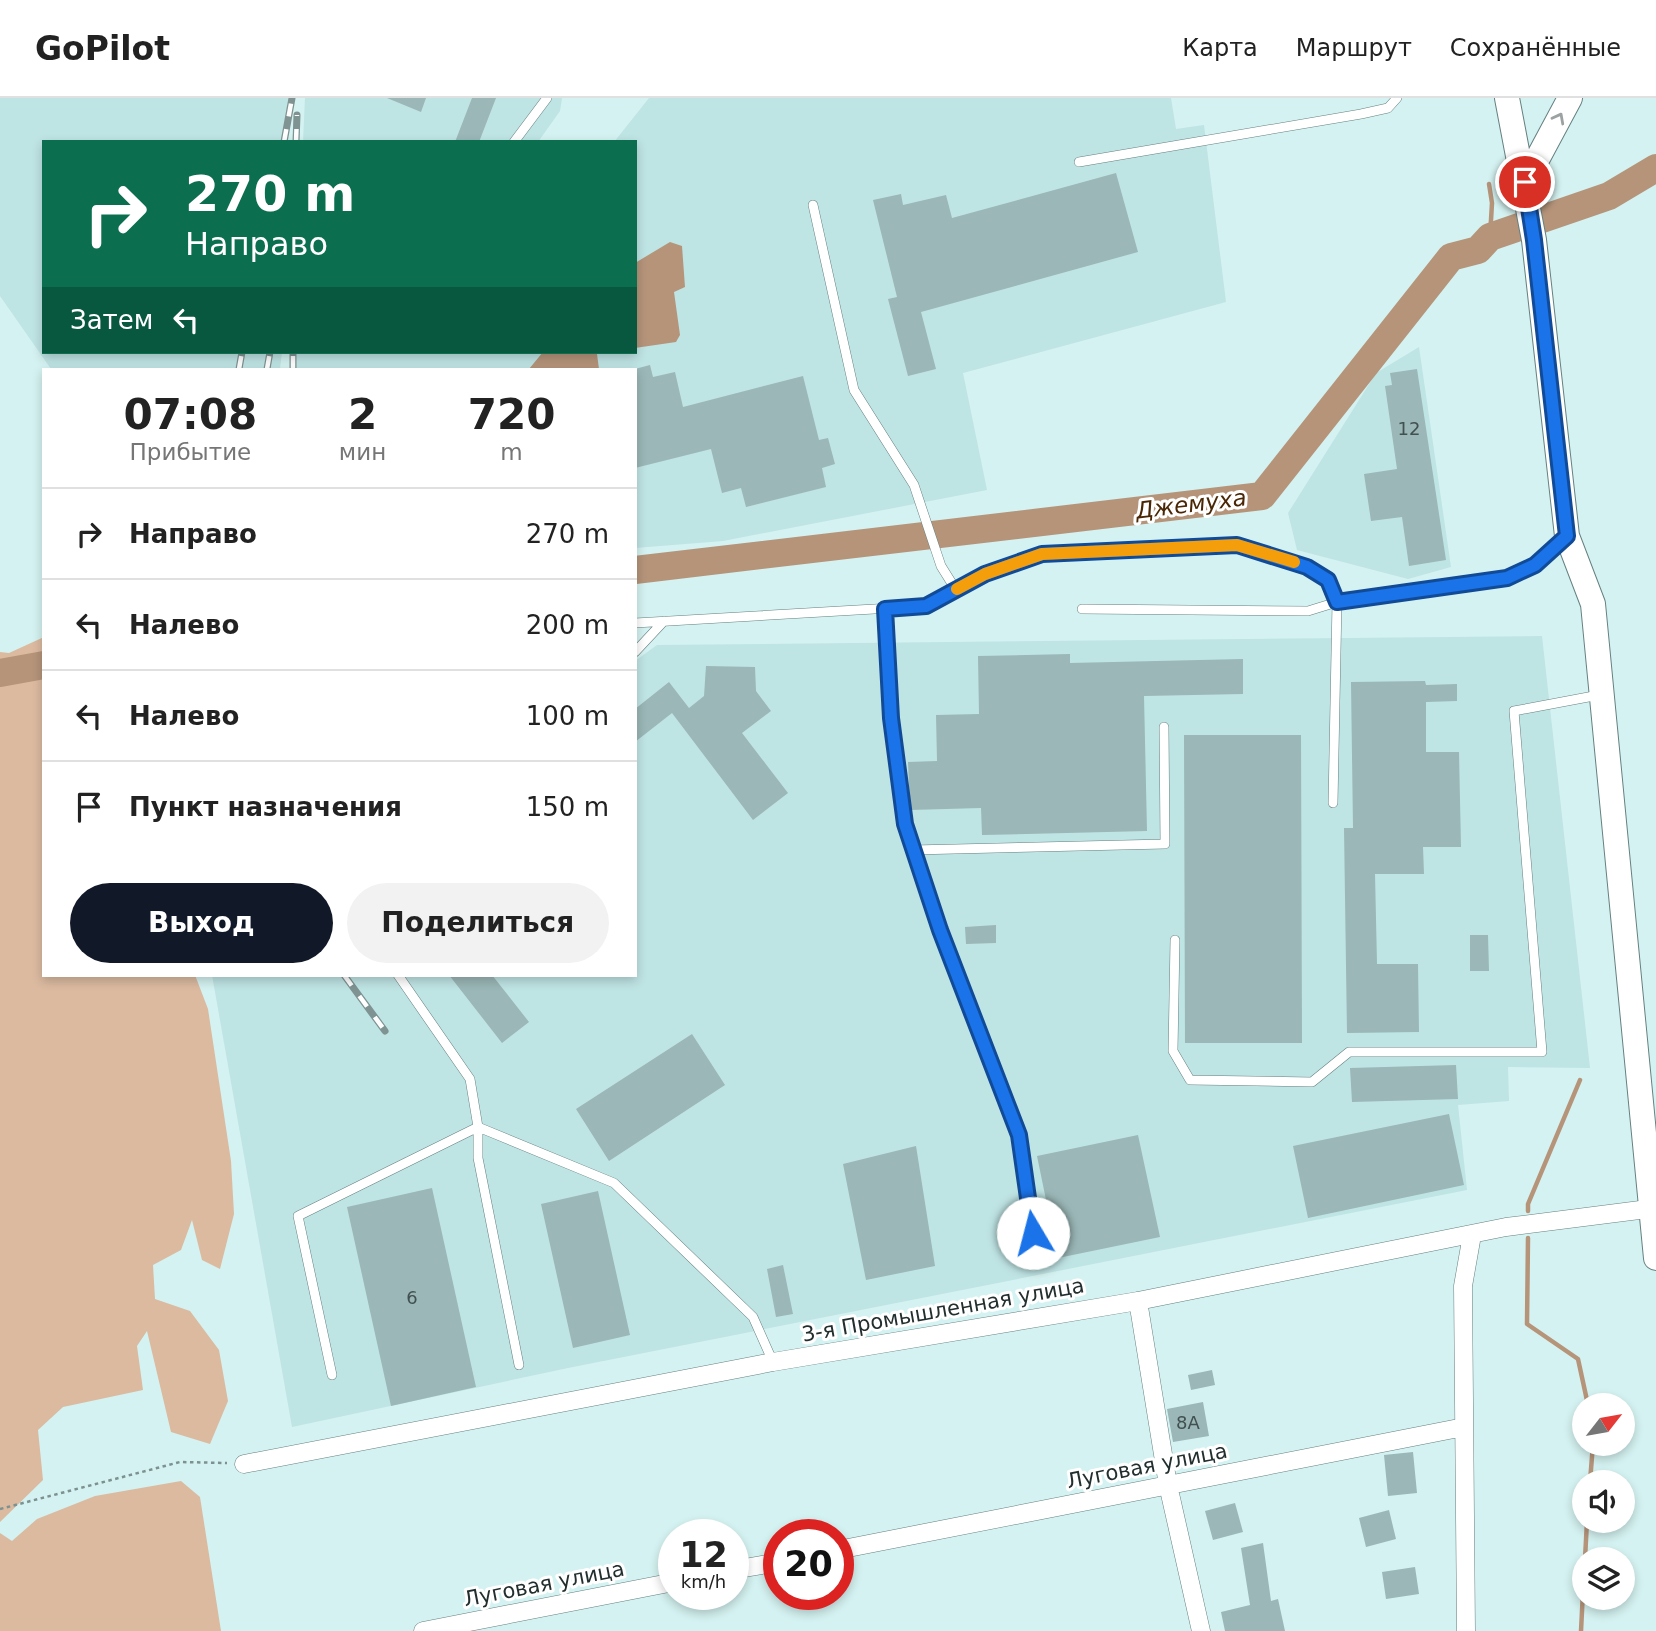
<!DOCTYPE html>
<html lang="ru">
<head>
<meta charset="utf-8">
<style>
	body { margin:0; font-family:"DejaVu Sans",sans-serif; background:#f2f2f2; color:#222; height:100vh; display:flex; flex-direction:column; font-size:26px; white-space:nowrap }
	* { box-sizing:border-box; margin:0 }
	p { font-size:23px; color:#767676 }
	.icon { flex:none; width:38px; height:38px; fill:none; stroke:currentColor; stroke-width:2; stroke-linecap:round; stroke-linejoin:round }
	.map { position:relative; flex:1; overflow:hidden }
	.sheet { position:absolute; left:42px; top:270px; width:595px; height:609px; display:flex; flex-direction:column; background:#fff; border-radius:0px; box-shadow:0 4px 10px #0003 }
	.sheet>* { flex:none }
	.banner { position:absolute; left:42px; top:42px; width:595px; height:214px; border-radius:0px; box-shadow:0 4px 10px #0003; background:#0b6e4f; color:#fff; overflow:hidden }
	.needle { width:46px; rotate:59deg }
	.controls { position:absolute; left:1572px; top:1295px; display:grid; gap:14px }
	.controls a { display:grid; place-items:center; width:63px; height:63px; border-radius:50%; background:#fff; box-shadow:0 4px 10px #0003; font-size:35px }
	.speed { position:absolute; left:658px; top:1421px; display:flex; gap:14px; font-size:35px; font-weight:700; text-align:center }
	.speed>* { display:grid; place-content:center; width:91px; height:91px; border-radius:50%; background:#fff; box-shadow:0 4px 10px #0003; line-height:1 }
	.speed small { font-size:18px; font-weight:400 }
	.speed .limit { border:10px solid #d22; background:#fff; color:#111 }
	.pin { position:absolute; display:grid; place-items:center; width:60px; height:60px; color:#fff; margin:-30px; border:4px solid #fff; border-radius:50%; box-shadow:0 2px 7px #0007 }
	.me { position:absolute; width:77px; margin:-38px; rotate:352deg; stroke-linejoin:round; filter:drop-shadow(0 0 5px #0008) }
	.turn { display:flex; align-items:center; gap:24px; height:147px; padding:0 28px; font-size:32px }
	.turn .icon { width:91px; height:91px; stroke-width:2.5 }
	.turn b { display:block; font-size:49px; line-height:60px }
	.then { display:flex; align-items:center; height:66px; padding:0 28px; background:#0003; gap:14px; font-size:26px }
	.eta { display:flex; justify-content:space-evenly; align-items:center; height:119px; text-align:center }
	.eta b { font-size:42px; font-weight:700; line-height:49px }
	.primary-button { display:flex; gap:14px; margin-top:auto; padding:14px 28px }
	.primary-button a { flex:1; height:80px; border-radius:42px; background:#111827; color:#fff; font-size:28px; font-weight:700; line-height:80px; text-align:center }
	.primary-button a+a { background:#f2f2f2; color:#222 }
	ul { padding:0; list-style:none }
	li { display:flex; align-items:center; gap:21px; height:91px; padding:0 28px; border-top:2px solid #e0e0e0 }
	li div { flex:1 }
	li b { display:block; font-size:26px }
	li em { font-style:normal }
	header { display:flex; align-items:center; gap:42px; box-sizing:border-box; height:98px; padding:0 35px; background:#fff; border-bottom:2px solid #e0e0e0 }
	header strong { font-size:33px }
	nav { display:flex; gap:38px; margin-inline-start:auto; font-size:24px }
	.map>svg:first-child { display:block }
</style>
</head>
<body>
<header>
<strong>GoPilot</strong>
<nav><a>Карта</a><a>Маршрут</a><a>Сохранённые</a></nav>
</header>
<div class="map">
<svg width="1656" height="1533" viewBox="0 0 1656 1533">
	<rect width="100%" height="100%" fill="#d4f2f1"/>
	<path fill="#bfe4e4" d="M0 0H288L285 44H44V254H282L280 271H51L0 198Z
		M305 0H562L560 13 538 44H303Z
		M649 0H1171L1176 31 1204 27 1226 204 963 275 987 392 723 443 635 450V271H291L292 254H635V44H614Z
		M1419 249 1451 469 1408 481 1297 452 1288 415 1376 275Z
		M1542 538 1590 970 1508 969 1509 1003 1458 1007 1467 1092 568 1270 292 1329 212 877H635V563L657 547Z"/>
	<path fill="#dbbaa0" d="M44 539V877H195L208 911 231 1063 234 1116 220 1171 202 1162 192 1122 181 1152 153 1167 155 1201 190 1213 219 1252 228 1303 210 1346 171 1334 147 1233 137 1248 143 1292 63 1309 38 1332 43 1382 0 1424V554L9 555Z
		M181 1383 200 1399 221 1533H0V1435L12 1443 37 1421 95 1398Z"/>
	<path fill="#b5947a" d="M670 144 682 148 685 189 674 194 680 237 676 244 635 250V165Z
		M543 254H608L597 256 599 271H529Z"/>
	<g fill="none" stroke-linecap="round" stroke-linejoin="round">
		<path stroke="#b5947a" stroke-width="4.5" d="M1489 86 1492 105 1490 139
			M1528 1113V1106L1580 982
			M1528 1140 1527 1226 1578 1261 1588 1307
			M1590 1384 1593 1346
			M1585 1461 1587 1423
			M1581 1533 1584 1473"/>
		<path stroke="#b5947a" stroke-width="28" d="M635 472 1262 398 1451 159 1478 152 1490 139 1609 98 1656 70
			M0 575 44 567"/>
	</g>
	<path fill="#9bb7b7" d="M387 0H426L421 14Z
		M472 0H496L479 44H455Z
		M1116 75 1138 154 921 214 936 271 908 278 888 201 897 199 873 102 901 96 903 107 946 97 952 120Z
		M650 267 653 279 675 274 683 309 803 278 819 342 828 340 835 366 822 370 826 389 746 409 741 390 722 395 711 351 635 370V271Z
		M1417 271 1446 462 1409 468 1402 419 1371 423 1364 376 1397 371 1385 288 1392 287 1390 275Z
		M1070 556V565L1243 561V596L1144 598 1147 733 982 737 981 710 910 712 908 664 937 663 936 617 979 616 978 558Z
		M706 568 755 569 756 593 771 613 742 635 788 695 753 722 672 615 635 644V611L669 584 689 610 704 598Z
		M1425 583 1426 587 1457 586V603L1426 604V654H1459L1461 749H1423L1424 776H1375L1377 866H1418L1419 934 1347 935 1344 730H1353L1351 584Z
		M1184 637H1301L1302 945H1185Z
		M996 827V845L966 846 965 829Z
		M1470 837H1488L1489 873H1470Z
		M449 877H492L529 924 502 945Z
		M692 936 725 987 609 1063 576 1011Z
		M1456 967 1458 1001 1352 1004 1350 970Z
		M1449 1016 1464 1087 1308 1120 1293 1048Z
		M1138 1037 1160 1139 1058 1160 1037 1058Z
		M916 1048 935 1168 866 1182 843 1066Z
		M432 1090 476 1289 391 1308 347 1109Z
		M598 1093 630 1237 573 1250 541 1106Z
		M783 1167 793 1216 776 1219 767 1171Z
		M1212 1272 1215 1287 1191 1292 1188 1277Z
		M1203 1304 1209 1338 1173 1344 1167 1311Z
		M1413 1354 1417 1395 1388 1398 1384 1357Z
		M1235 1405 1243 1434 1213 1442 1205 1413Z
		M1389 1412 1396 1441 1366 1449 1359 1420Z
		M1263 1445 1271 1503 1278 1501 1285 1533H1225L1221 1514 1250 1507 1241 1450Z
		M1415 1469 1419 1496 1386 1501 1382 1474Z"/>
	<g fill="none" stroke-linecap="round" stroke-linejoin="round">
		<defs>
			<path id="lane" d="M514 44 547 0
				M1079 64 1361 16 1388 10 1397 0
				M813 107 854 292 914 387 941 468 956 492
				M885 511 891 620 905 726 940 832 1019 1037 1033 1135
				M1082 511 1308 513 1337 504 1333 705
				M635 525 926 508 985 476 1042 456 1237 447 1307 469 1327 482 1337 504 1507 480 1535 467 1566 439
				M635 554 664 523
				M913 752 1165 746 1164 629
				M1175 842 1173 953 1190 982 1312 984 1349 954H1542L1514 613 1599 597
				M398 877 470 981 478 1029V1060L519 1267
				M332 1277 298 1118 478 1029 614 1085 753 1219 773 1264"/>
			<path id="street" d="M1138 1203 1168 1387 1201 1533
				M244 1366 773 1264 1138 1203 1506 1129 1656 1110
				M838 1452 1464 1329
				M733 1472 779 1464
				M423 1533 674 1484
				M1466 1533 1463 1188 1472 1137"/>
			<path id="secondary" d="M1507 0 1534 142 1567 438 1593 506 1656 1160
				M1525 84 1570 0"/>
		</defs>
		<use href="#lane" stroke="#658080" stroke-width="10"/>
		<use href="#street" stroke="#658080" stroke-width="19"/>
		<use href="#secondary" stroke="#658080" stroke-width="26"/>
		<path stroke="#7c9190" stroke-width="2.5" stroke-dasharray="3.5 3.5" stroke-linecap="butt" d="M0 1411 180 1364 227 1365"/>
		<use href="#lane" stroke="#fff" stroke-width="9"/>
		<use href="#street" stroke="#fff" stroke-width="18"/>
		<use href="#secondary" stroke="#fff" stroke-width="24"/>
		<defs>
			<path id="rail" d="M284 44 292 0
				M296 44 297 17
				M239 271 242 254
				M267 271 270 254
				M293 271V254
				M344 877 385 933"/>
		</defs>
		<use href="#rail" stroke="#7e9392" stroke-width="7"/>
		<use href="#rail" stroke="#fff" stroke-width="4.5" stroke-dasharray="13" stroke-linecap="butt"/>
	</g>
	<defs><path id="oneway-chevron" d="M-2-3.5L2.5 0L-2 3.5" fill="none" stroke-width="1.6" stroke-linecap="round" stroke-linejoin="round" transform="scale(1.75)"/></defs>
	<use stroke="#9ca1a1" href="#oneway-chevron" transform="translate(1559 20) rotate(-62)"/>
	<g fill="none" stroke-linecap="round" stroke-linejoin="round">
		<defs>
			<path id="route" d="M1033 1135 1019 1037 940 832 905 726 891 620 885 511 926 508 985 476 1042 456 1237 447 1307 469 1328 482 1337 504 1507 480 1535 467 1567 438 1534 142 1525 84"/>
		</defs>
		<use href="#route" stroke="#114b97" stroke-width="18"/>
		<use href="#route" stroke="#1a73e8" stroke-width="12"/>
		<path stroke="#f59e0b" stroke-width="12" d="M957 491 985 476 1042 456 1237 447 1294 464"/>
	</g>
	<g text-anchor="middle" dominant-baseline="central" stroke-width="6" stroke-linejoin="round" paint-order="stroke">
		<g font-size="18" fill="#415050">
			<text x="1409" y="330">12</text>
			<text x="412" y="1199">6</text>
			<text x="1188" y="1324">8А</text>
		</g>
		<g font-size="21" fill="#232e2e" stroke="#fff">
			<text transform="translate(943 1212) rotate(-10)">3-я Промышленная улица</text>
			<text transform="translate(1147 1368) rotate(-11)">Луговая улица</text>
			<text transform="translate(544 1486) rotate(-11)">Луговая улица</text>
		</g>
		<g font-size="23" font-style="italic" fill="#492705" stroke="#fff">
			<text transform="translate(1191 406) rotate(-7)">Джемуха</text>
		</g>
	</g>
</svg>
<div class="controls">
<a><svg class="needle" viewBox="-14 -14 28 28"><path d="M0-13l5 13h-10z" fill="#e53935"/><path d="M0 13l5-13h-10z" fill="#767676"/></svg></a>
<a><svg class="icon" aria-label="sound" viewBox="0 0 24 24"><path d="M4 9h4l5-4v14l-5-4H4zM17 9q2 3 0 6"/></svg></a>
<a><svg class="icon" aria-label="layers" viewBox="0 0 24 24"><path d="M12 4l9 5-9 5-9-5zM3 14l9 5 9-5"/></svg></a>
</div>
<div class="speed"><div>12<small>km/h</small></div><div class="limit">20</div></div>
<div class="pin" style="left:1525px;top:84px;background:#d93025"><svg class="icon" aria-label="arrive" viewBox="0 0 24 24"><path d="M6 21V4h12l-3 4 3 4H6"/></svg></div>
<svg class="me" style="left:1033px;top:1135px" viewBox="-20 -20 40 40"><circle r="19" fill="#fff"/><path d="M0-13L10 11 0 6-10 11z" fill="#1a73e8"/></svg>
<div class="banner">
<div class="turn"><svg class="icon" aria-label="right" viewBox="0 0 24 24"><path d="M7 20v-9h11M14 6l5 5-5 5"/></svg><div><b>270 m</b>Направо</div></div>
<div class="then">Затем<svg class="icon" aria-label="left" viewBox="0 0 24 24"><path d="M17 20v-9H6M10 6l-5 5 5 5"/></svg></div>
</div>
<section class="sheet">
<div class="eta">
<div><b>07:08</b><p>Прибытие</p></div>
<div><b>2</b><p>мин</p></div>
<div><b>720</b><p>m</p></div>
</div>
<ul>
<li><svg class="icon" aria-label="right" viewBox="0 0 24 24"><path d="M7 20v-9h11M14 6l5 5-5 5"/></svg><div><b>Направо</b></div><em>270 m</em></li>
<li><svg class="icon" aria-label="left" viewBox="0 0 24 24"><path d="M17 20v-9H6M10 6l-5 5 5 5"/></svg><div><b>Налево</b></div><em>200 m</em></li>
<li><svg class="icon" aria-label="left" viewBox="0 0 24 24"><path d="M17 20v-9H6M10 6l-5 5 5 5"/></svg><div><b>Налево</b></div><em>100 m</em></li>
<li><svg class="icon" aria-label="arrive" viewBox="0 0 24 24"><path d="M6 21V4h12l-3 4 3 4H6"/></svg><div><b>Пункт назначения</b></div><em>150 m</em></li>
</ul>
<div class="primary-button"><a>Выход</a><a>Поделиться</a></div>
</section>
</div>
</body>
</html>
